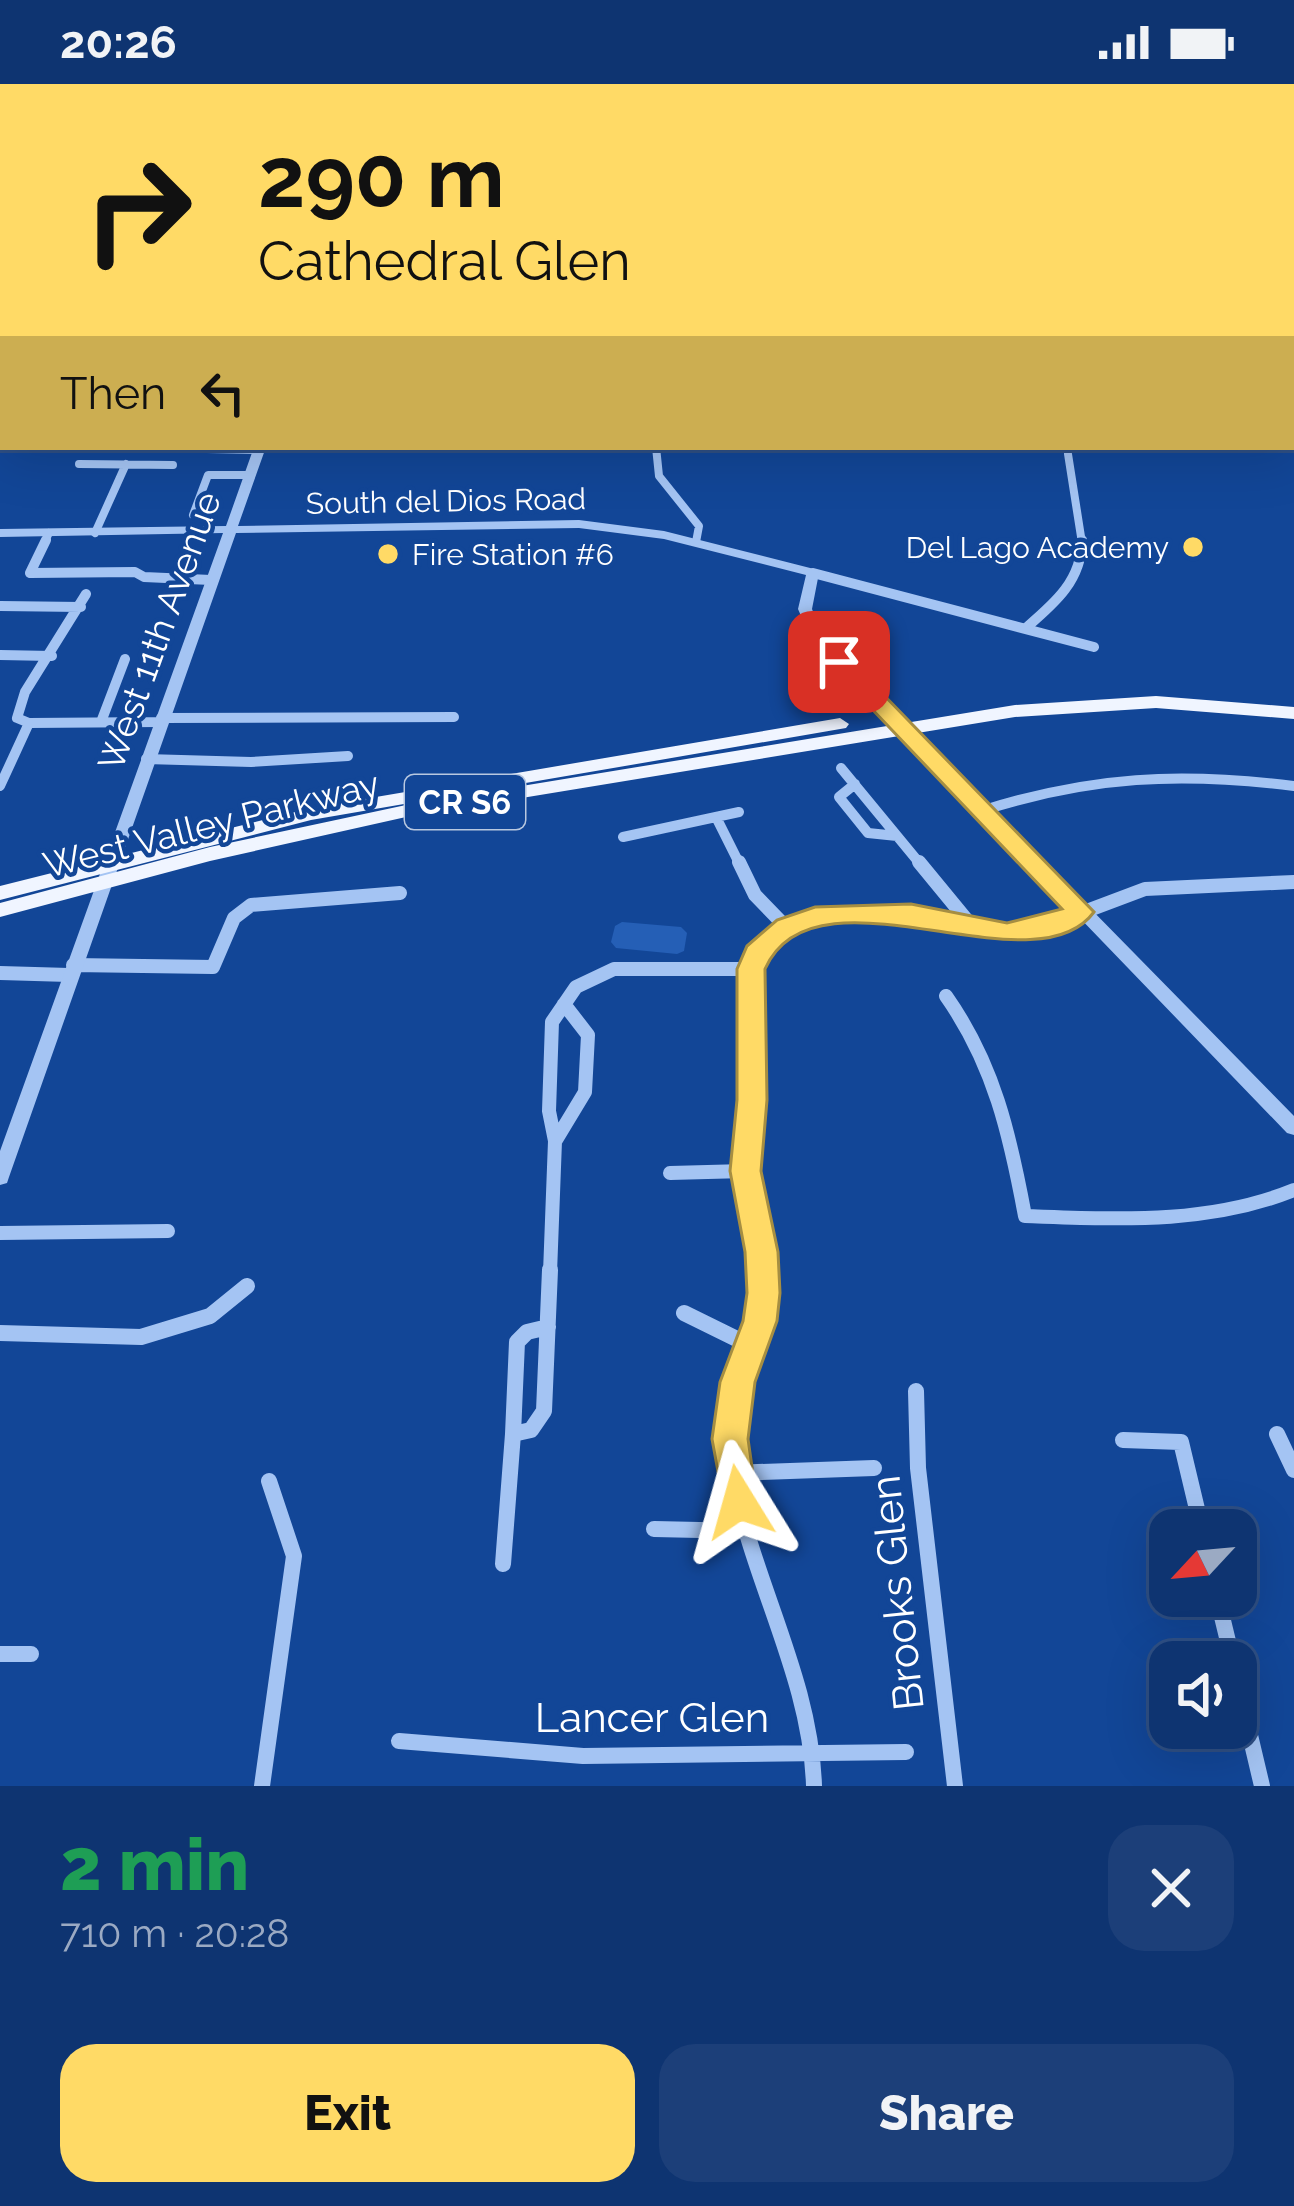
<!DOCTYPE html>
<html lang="en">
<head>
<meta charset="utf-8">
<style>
	body { margin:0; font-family:Raleway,sans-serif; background:#1c3f79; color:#f1f3f6; height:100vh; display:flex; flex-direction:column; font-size:45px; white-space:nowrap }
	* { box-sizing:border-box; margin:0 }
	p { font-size:39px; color:#9baac3 }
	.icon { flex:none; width:66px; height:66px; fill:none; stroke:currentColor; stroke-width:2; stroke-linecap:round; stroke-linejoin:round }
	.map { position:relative; height:1702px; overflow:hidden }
	.side { display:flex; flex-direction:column; background:#0e3471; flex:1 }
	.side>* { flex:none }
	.hud { position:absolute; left:0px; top:0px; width:1296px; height:366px; box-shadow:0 12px 48px #0002,0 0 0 3px #2e4f84; background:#ffda66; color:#111; overflow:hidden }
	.needle { width:78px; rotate:244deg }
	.controls { position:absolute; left:1149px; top:1425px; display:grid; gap:24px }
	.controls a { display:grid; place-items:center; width:108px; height:108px; border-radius:24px; background:#0e3471; box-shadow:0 12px 48px #0002,0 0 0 3px #2e4f84; font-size:60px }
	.pin { position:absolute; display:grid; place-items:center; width:102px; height:102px; color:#fff; margin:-51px; border-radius:24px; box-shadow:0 6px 18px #0006 }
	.me { position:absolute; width:132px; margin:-66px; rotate:352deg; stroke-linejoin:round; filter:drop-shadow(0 0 9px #0008) }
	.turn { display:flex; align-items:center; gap:42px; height:252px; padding:0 60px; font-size:54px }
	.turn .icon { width:156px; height:156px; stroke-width:2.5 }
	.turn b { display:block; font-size:84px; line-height:102px }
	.then { display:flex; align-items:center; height:114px; padding:0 60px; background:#0003; gap:24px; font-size:45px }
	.round { display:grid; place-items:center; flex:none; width:126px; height:126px; border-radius:36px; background:#1c3f79 }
	.summary { display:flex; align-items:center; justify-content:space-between; height:204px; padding:0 60px }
	h1 { font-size:72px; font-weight:800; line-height:90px; color:#1e9e55 }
	.button { display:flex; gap:24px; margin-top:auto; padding:24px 60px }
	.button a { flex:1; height:138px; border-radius:36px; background:#ffda66; color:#111; font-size:48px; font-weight:800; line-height:138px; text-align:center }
	.button a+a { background:#1c3f79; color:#f1f3f6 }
	.status { display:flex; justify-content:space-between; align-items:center; height:84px; padding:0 60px; background:#0e3471; direction:ltr }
	.status svg { height:33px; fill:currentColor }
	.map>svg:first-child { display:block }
</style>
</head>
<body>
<div class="status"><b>20:26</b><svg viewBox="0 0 49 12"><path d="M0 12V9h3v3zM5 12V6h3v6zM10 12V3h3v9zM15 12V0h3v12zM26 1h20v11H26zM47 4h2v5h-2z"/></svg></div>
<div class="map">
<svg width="1294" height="1702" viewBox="0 0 1294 1702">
	<rect width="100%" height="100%" fill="#124697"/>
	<path fill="#255fb6" d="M622 838 681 843 687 849 684 867 677 870 616 864 611 858 615 842Z"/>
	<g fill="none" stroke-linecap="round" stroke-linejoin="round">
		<path stroke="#a4c4f3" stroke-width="6" d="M1216 0 1221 3
			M311 3 320 0
			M708 3 712 0
			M1163 3 1198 0
			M3 195V203"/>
		<path stroke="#a4c4f3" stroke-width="8" d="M656 363 659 392 699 442 696 458
			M207 365 259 366
			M1068 370 1082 459
			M79 380 173 381
			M193 431 208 391H251
			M95 449 126 380
			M44 459 49 449"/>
		<path stroke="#a4c4f3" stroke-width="10" d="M46 456 30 489 135 488 144 493 211 496
			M813 489 1094 563
			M0 522 81 523
			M1027 543C1055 519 1082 496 1082 456
			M0 571 52 572
			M161 634 454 633
			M101 638 125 575
			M29 639 159 638
			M146 675 251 678 348 672
			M841 684 921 781
			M855 700 839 713 868 749 897 752
			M0 702 29 639 17 634 25 608 86 510
			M981 727C1091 692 1180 688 1294 702
			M716 733 740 781
			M623 753 739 728"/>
		<path stroke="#a4c4f3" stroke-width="14" d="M739 778 755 811 786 843
			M919 778 970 840
			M73 881 213 883 234 834 251 821 400 809
			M0 889 69 891
			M946 912C994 980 1010 1051 1025 1132 1116 1135 1208 1141 1294 1106
			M556 1056 585 1008 588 951 564 920
			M670 1089 745 1087
			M0 1149 168 1147
			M550 1189 555 1057 549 1027 552 938 576 903 614 885H751
			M762 1189 745 1087 752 1016 751 885 761 862 786 843 815 832 911 830 1015 849 1044 843 1145 805 1294 798"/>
		<path stroke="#a4c4f3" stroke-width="16" d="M762 1186C765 1257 719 1318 733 1392 752 1497 811 1594 814 1702
			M684 1229 749 1261
			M0 1249 141 1253 210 1232 247 1202
			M916 1307 918 1384 955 1702
			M513 1350 517 1258 527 1248 548 1243
			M1277 1350 1294 1386
			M1123 1356 1181 1358 1202 1446
			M732 1389 874 1384
			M654 1445 745 1447
			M503 1480 513 1350 531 1346 544 1327 550 1186
			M1217 1512 1233 1578
			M0 1570H31
			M1236 1592 1262 1702
			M399 1657 583 1672 906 1668
			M262 1702 294 1472 269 1397"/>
		<path fill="#a4c4f3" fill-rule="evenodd" d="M254 363H266L238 442 579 436 664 447 818 486 819 489 812 525 822 551 1294 1032V1051L1287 1049 811 555 798 525 806 491 664 455 579 444 236 449 9 1093 7 1099 0 1101V1067L223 449 0 453V445L226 442Z"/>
		<path fill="#f0f5ff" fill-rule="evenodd" d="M1156 612 1294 623V635L1156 624 1015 633 406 733 210 777 0 833V819L210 763 406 721 1015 621Z
			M840 634 849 640 846 644 311 736 0 816V802L311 724Z"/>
		<path fill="#fff" fill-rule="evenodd" d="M3 57V65L0 66V58Z
			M3 80V88L0 89V81Z
			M3 99V107L0 108V100Z"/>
	</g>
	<path fill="#ffda66" stroke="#a68e42" stroke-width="3" d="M839 571 847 573 1094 828C1034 910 814 773 765 885L767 1016 761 1087 778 1168 780 1209 777 1237 755 1298 748 1355 757 1418 752 1431 739 1436 726 1431 712 1355 720 1298 743 1237 747 1209 745 1168 730 1087 737 1016V885L747 862 777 836 815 823 911 820 1007 839 1062 825 831 582V573Z"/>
	<g fill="#ffda66" stroke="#124697" stroke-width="4.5">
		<circle cx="1193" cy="463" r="12"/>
		<circle cx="388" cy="470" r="12"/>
	</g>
	<g text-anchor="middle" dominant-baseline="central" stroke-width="9" stroke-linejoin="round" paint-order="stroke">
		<g font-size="30" fill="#fff" stroke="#124697">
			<text transform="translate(446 417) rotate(-1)">South del Dios Road</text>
		</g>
		<g font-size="30" fill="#fff" stroke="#124697" text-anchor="end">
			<text x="1169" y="463">Del Lago Academy</text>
			<text x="412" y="470" text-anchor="start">Fire Station #6</text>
		</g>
		<rect fill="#124697" stroke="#b8c8e0" stroke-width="3" x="405" y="691" width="120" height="54" rx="9"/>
		<g font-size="33" font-weight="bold" fill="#fff">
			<text x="465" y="718">CR S6</text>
		</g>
		<g font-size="36" fill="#fff" stroke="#124697">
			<text transform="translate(159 547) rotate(-70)">West 11th Avenue</text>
			<text transform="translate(211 740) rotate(-14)">West Valley Parkway</text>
		</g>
		<g font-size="42" fill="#fff" stroke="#124697">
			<text transform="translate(897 1509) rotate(-96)">Brooks Glen</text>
			<text x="652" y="1633">Lancer Glen</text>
		</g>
	</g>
</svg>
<div class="controls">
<a><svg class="needle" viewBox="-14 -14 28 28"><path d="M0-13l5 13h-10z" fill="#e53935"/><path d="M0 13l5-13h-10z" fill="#9baac3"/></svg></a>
<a><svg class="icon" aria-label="sound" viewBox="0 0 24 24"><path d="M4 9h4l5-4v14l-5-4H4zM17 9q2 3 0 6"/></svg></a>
</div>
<div class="pin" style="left:839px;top:578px;background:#d93025"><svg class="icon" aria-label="arrive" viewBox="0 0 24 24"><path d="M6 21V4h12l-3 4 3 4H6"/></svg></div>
<svg class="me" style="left:739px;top:1418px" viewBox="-20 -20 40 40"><path d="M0-17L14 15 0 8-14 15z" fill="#ffda66" stroke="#fff" stroke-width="4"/></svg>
<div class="hud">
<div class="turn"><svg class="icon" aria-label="right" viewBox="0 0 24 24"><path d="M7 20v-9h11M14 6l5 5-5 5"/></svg><div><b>290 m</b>Cathedral Glen</div></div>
<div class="then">Then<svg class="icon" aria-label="left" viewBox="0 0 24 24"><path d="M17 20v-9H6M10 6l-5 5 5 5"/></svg></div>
</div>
</div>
<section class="side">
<div class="summary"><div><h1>2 min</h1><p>710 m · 20:28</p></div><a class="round"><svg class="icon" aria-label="close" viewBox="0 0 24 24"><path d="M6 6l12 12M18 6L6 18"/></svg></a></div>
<div class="button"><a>Exit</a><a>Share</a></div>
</section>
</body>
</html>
